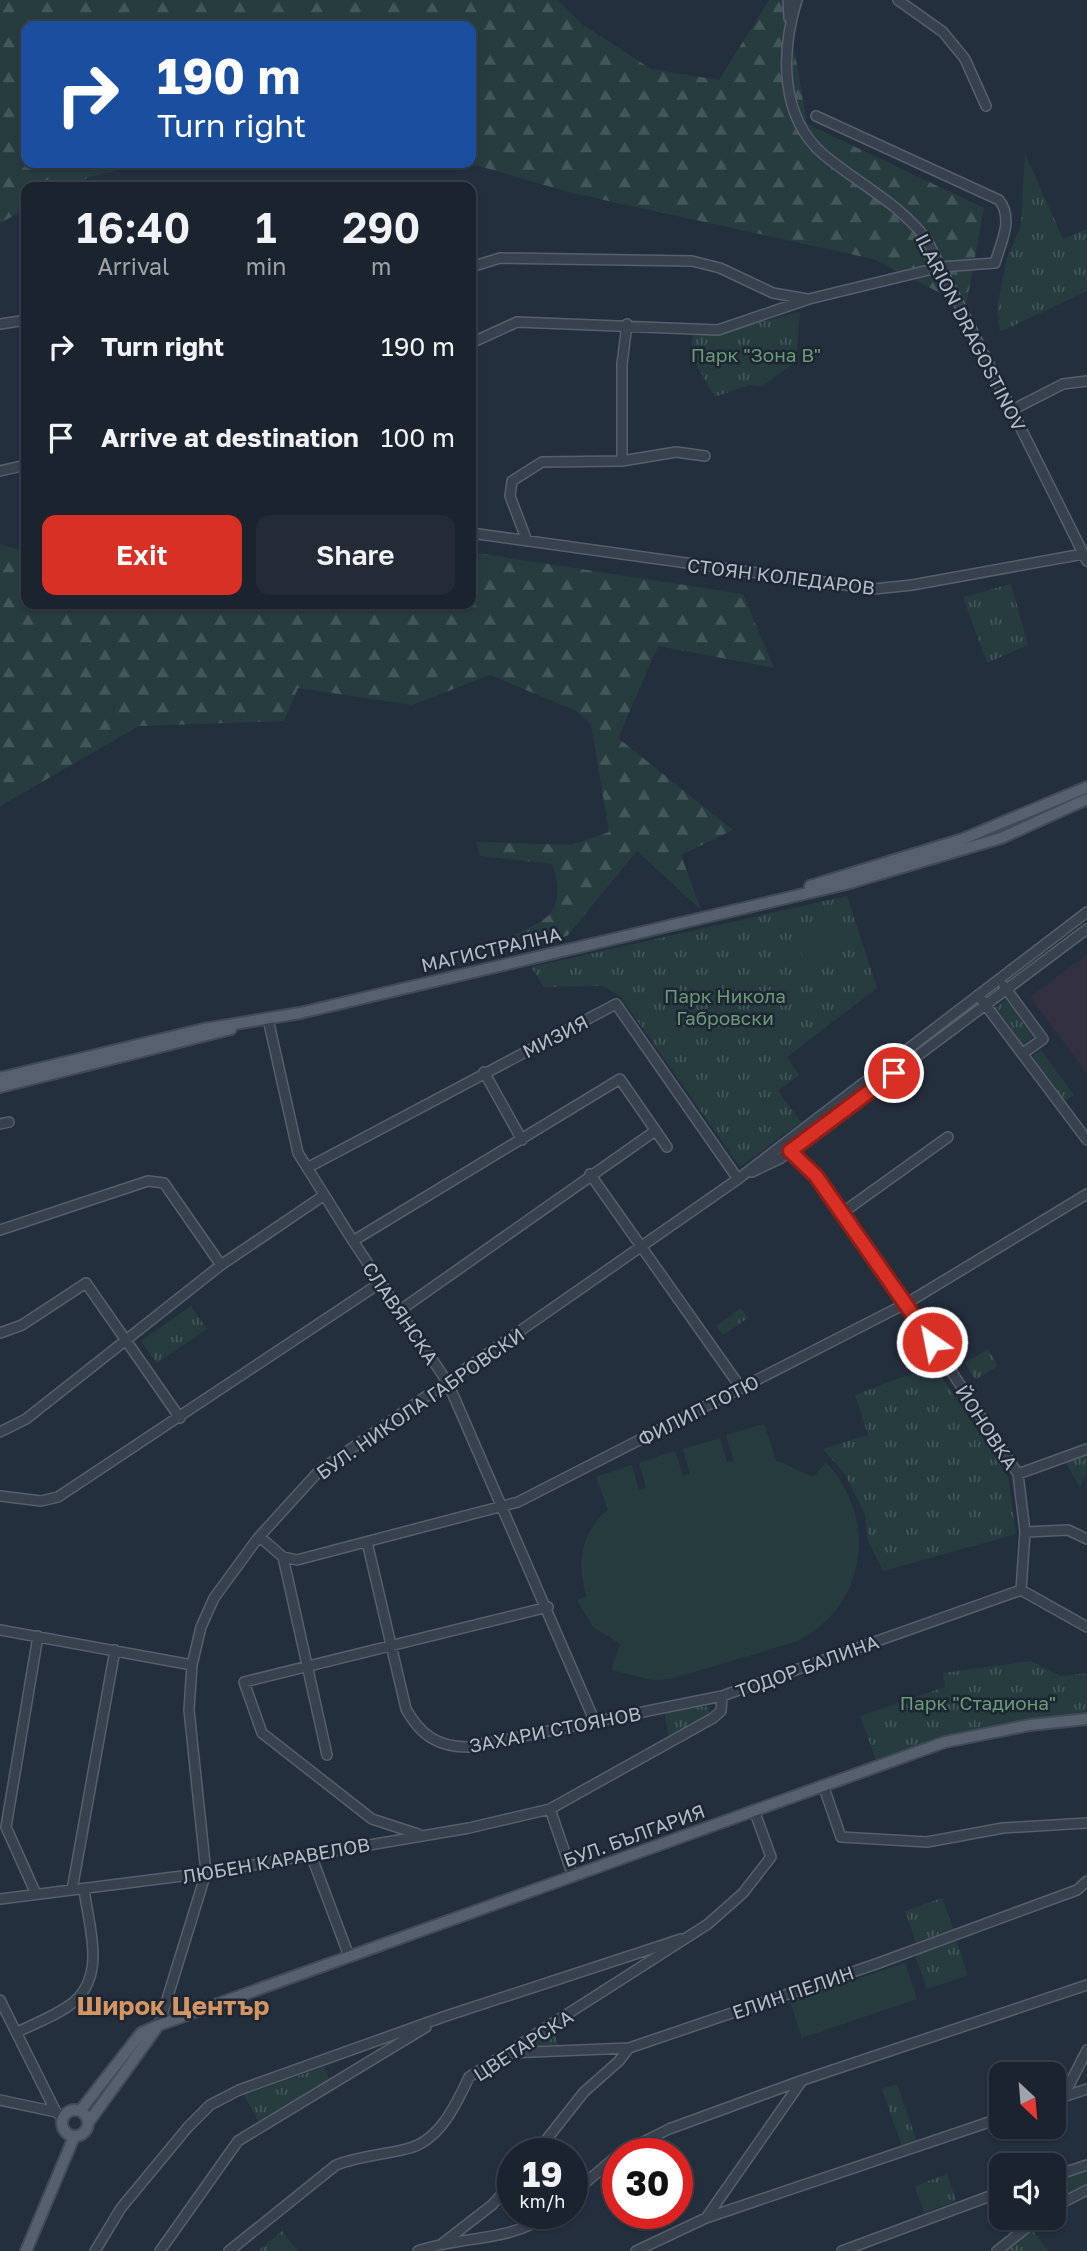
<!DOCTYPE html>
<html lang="en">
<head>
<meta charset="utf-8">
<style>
	body { margin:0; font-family:"Golos Text",sans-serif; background:#242b36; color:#f1f3f6; height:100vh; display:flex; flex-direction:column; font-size:26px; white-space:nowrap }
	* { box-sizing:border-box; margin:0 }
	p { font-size:23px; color:#a0a4aa }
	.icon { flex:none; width:38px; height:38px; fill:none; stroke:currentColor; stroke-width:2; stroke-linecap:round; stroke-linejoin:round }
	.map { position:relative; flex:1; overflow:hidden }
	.side { position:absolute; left:21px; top:182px; width:455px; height:427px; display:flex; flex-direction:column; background:#1b232e; border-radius:14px; box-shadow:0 2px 5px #0004,0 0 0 2px #39404a }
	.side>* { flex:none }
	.banner { position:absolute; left:21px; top:21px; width:455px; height:147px; border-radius:14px; box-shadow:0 2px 5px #0004,0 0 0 2px #39404a; background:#1a4fa0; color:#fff; overflow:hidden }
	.needle { width:46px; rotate:154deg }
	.fabs { position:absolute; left:989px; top:2062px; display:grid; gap:14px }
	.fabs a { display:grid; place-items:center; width:77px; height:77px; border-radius:14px; background:#1b232e; box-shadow:0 2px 5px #0004,0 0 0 2px #39404a; font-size:35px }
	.speed { position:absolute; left:497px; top:2138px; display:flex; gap:14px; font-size:35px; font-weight:700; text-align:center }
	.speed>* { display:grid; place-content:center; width:91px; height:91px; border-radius:50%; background:#1b232e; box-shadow:0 2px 5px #0004,0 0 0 2px #39404a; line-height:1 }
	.speed small { font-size:18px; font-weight:400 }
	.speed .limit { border:10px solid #d22; background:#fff; color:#111 }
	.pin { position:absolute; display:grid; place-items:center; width:60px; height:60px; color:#fff; margin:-30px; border:4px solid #fff; border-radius:50%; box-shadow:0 2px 7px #0007 }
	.me { position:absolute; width:77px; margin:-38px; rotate:327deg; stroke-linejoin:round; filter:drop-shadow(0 0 5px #0008) }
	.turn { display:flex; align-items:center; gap:24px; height:147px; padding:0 21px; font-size:32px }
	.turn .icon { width:91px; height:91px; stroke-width:2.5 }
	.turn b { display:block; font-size:49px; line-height:60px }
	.eta { display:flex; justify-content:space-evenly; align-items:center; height:119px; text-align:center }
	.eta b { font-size:42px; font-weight:600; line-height:49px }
	.action { display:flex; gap:14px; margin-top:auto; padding:14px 21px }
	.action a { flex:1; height:80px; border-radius:14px; background:#d93025; color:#fff; font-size:28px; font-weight:600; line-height:80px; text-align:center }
	.action a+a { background:#242b36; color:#f1f3f6 }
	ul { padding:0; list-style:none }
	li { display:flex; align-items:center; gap:21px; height:91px; padding:0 21px }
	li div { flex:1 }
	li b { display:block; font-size:26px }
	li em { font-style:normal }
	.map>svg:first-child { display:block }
</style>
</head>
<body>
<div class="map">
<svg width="1087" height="2251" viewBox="0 0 1087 2251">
	<defs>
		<pattern id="grass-tufts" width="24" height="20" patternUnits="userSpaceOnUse" patternTransform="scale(1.75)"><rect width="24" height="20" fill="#263c3f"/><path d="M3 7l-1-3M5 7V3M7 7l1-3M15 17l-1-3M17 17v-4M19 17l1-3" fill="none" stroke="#435659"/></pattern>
		<pattern id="forest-firs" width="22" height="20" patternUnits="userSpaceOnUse" patternTransform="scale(1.75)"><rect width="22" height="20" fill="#263c3f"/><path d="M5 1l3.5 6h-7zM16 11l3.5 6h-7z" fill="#435659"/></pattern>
	</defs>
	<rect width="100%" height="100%" fill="#242f3e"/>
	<path fill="#32303f" d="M1087 954V1073L1030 997Z"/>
	<path fill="url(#grass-tufts)" d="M1025 154 1063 239 1087 229V291L1000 332 997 308 1006 261 1021 225Z
		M800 312 796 362 762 386 749 385 715 397 690 354 693 333 721 332Z
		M1011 584 1028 645 987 663 963 597Z
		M847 896 877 988 787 1057 799 1075 778 1091 801 1122 740 1167 620 996 603 986 544 987 531 967Z
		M1006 1000 1034 1036 1023 1045 995 1008Z
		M1041 1050 1074 1095 1065 1101 1032 1056Z
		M191 1306 207 1329 157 1363 141 1341Z
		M741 1308 748 1318 723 1335 716 1326Z
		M988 1349 998 1366 975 1380 965 1363Z
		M934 1365 1008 1477 1016 1534 883 1571 868 1541 865 1515 845 1474 823 1449 868 1435 855 1395Z
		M1077 1455 1087 1456V1472L1080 1487 1064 1460Z
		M1031 1661 1060 1676 1087 1673V1719L945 1742 878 1766 860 1716 945 1687 943 1673Z
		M699 1706 709 1707V1714L668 1736 665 1714Z
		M942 1898 953 1929 916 1942 905 1911Z
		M956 1940 968 1975 927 1989 915 1954Z
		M553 2028 559 2049 514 2051Z
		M324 2067 330 2081 260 2124 244 2095Z
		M897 2084 917 2142 902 2147 882 2089Z
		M1087 2165V2190L1054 2207V2176Z
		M947 2174 956 2201 924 2213 915 2186Z
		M1003 2217H1040L1030 2226 1048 2251H997L1011 2239Z
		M282 2231 298 2251H261L260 2249Z"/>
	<path fill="url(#forest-firs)" d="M0 0H558L582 24 651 69 719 80 769 0H786L807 124 984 208 966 306 873 259 572 193 468 163H471V26H26V163H148L89 177 69 187H26V209L0 223Z
		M0 544 26 552V604H471V552L743 594 774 668 658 646 618 738 733 830 681 855 701 910 637 851 567 936 472 953C488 945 537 927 548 916 562 902 558 880 552 864L480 856 476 842 571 845 609 832 591 724 576 711 490 675 412 705 298 688 284 721 139 726 0 806Z"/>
	<path fill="#263c3f" d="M837 922 846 949 804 962 796 935Z
		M764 1424 776 1460 813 1477 826 1462C878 1518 868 1605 798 1641L671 1679 653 1680 611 1670 620 1644 593 1627 577 1600 586 1596C577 1563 580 1533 608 1510L596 1477 632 1465 639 1490 646 1488 639 1463 675 1451 683 1476 690 1474 683 1449 720 1438 727 1462 734 1461 726 1435Z
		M905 1963 917 1999 802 2038 790 2001Z"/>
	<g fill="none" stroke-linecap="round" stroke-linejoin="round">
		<defs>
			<path id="minor" d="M788 0 789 18
				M797 0C781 51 779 117 824 155 859 184 899 203 927 240L1087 561
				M898 0 943 32 965 59 986 106
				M471 267 500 258 692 261 720 268 773 293 807 299
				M0 324 26 320
				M471 343 517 322 718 330 809 299 941 267 995 263C1001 242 1014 219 999 200L816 116
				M1012 410 1063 384 1087 381
				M622 461V364L627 324
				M0 471 26 465
				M471 533 874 589 912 585 1083 554
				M527 541 510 496 512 481 542 462 622 461 676 452 705 456
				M1004 986 1043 1039 1022 1054
				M978 995 1087 1140
				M268 1019 298 1153 353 1241 448 1383 595 1722
				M484 1072 522 1140
				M0 1124 9 1122
				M790 1151 816 1176 907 1303 1018 1474 1025 1532 1021 1590
				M307 1168 616 1004 738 1179
				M752 1172 781 1158 1087 929
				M590 1174 741 1388
				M842 1213 948 1137
				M0 1230 148 1181 164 1183 221 1265
				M353 1241 620 1079 667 1147
				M399 1311 655 1131
				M0 1333 22 1325 86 1283 180 1418
				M0 1432 26 1419 221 1265 323 1196
				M1018 1474 1087 1449
				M0 1496 41 1501 58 1497 380 1283
				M1025 1532 1068 1530 1087 1539
				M260 1537 283 1557 297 1560 518 1502 907 1303 1087 1194
				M367 1542 406 1709C421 1736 438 1747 469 1747L722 1696
				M283 1557 327 1755
				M0 1630 192 1665
				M823 1785 841 1837 927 1842 1003 1828 1087 1823
				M550 1809 573 1876
				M418 1834 372 1819 262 1733 244 1682 548 1607
				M311 1855 349 1956
				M72 1890 115 1650
				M36 1894 6 1827 38 1636
				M0 1899 206 1873 469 1828 550 1809 713 1718 721 1711 722 1696 1021 1590 1087 1627
				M0 2000 56 2112
				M159 2025 206 1873 189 1710 192 1665 201 1627 214 1598 258 1538 319 1471 738 1179 1087 912
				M18 2032C35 2023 61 2014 76 2000 106 1971 88 1924 84 1889
				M508 2053 629 2048
				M1063 2097 1087 2050
				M0 2100 56 2112 63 2118
				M1054 2100 1087 2089
				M535 2154 584 2092 619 2061 629 2048 876 1964 1077 1890 1087 1881
				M619 2154 669 2129 803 2080 1087 1985
				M1054 2176 1087 2165
				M572 2194 618 2155
				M1054 2207 1087 2190
				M706 2218 801 2082
				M443 2243 492 2205 513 2182
				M95 2251 121 2208 188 2127 210 2105 239 2090 443 2017 681 1939
				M160 2251 238 2141 426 2027
				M229 2251 336 2165C359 2156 382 2155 406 2149 439 2142 456 2105 469 2077L708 1924 743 1893 771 1857 754 1810
				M418 2251C462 2235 510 2243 548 2214
				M636 2251 706 2218 1001 2118
				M842 2251 1001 2192
				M997 2251 1040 2217"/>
			<path id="major" d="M810 886 963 839 1087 787
				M0 1078 204 1029 300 1013 846 884 1001 838 1087 799
				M0 1087 231 1029
				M62 2123a13 13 0 1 1 26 0a13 13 0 1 1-26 0Z
				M80 2111 141 2033 159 2025 945 1742 1030 1725 1087 1719
				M88 2123 158 2026
				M26 2251 74 2137"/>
		</defs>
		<use href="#minor" stroke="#565f6c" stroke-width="12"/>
		<use href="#major" stroke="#414a57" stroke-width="14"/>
		<use href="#minor" stroke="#38414e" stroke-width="9"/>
		<use href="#major" stroke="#56606e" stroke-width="10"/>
	</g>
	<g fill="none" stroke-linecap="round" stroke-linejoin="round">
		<defs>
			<path id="route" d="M894 1073 790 1151 816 1176 932 1342"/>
		</defs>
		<use href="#route" stroke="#8d1f18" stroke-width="18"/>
		<use href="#route" stroke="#d93025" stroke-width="12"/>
	</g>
	<g text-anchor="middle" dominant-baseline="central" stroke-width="5" stroke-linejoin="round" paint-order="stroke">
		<g font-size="19" fill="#b4bcc9" stroke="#1d2633">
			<text transform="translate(971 332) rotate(63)">ILARION DRAGOSTINOV</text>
			<text transform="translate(781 576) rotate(7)">СТОЯН КОЛЕДАРОВ</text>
			<text transform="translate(491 949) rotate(-13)">МАГИСТРАЛНА</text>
			<text transform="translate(555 1036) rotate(-27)">МИЗИЯ</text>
			<text transform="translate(401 1313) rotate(56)">СЛАВЯНСКА</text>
			<text transform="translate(420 1403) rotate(-35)">БУЛ. НИКОЛА ГАБРОВСКИ</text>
			<text transform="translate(698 1410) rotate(-27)">ФИЛИП ТОТЮ</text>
			<text transform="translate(987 1427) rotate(57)">ЙОНОВКА</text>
			<text transform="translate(807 1666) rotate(-20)">ТОДОР БАЛИНА</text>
			<text transform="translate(555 1729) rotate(-11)">ЗАХАРИ СТОЯНОВ</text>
			<text transform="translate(634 1835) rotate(-20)">БУЛ. БЪЛГАРИЯ</text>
			<text transform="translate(276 1860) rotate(-10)">ЛЮБЕН КАРАВЕЛОВ</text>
			<text transform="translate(793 1992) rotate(-19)">ЕЛИН ПЕЛИН</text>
			<text transform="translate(523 2045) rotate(-33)">ЦВЕТАРСКА</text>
		</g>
		<g font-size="19" fill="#6b9a76" stroke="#1d2633">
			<text x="756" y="354">Парк "Зона В"</text>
			<text x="725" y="995">Парк Никола<tspan x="725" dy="22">Габровски</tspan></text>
			<text x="978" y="1702">Парк "Стадиона"</text>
		</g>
		<g font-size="26" font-weight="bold" fill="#d59563" stroke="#1d2633">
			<text x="173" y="2005">Широк Център</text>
		</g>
	</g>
</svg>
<div class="fabs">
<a><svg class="needle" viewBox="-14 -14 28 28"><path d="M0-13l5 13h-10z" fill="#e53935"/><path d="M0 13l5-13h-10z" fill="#a0a4aa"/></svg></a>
<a><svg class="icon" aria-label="sound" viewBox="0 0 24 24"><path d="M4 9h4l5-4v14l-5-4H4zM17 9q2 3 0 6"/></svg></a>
</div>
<div class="speed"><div>19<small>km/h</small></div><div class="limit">30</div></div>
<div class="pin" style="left:894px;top:1073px;background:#d93025"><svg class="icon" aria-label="arrive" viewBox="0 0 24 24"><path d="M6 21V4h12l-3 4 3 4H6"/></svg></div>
<svg class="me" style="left:932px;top:1342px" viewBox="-20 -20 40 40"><circle r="17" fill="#d93025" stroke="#fff" stroke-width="3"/><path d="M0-11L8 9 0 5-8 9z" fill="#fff"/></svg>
<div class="banner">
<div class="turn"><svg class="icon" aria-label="right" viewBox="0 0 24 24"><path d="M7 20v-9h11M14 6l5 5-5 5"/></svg><div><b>190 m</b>Turn right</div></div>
</div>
<section class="side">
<div class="eta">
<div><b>16:40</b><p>Arrival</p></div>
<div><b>1</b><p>min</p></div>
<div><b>290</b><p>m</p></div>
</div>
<ul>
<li><svg class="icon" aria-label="right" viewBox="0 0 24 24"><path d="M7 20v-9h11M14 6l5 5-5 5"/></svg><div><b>Turn right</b></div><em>190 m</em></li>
<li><svg class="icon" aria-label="arrive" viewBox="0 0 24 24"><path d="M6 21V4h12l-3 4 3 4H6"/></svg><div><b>Arrive at destination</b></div><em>100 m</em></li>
</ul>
<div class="action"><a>Exit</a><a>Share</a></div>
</section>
</div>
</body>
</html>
